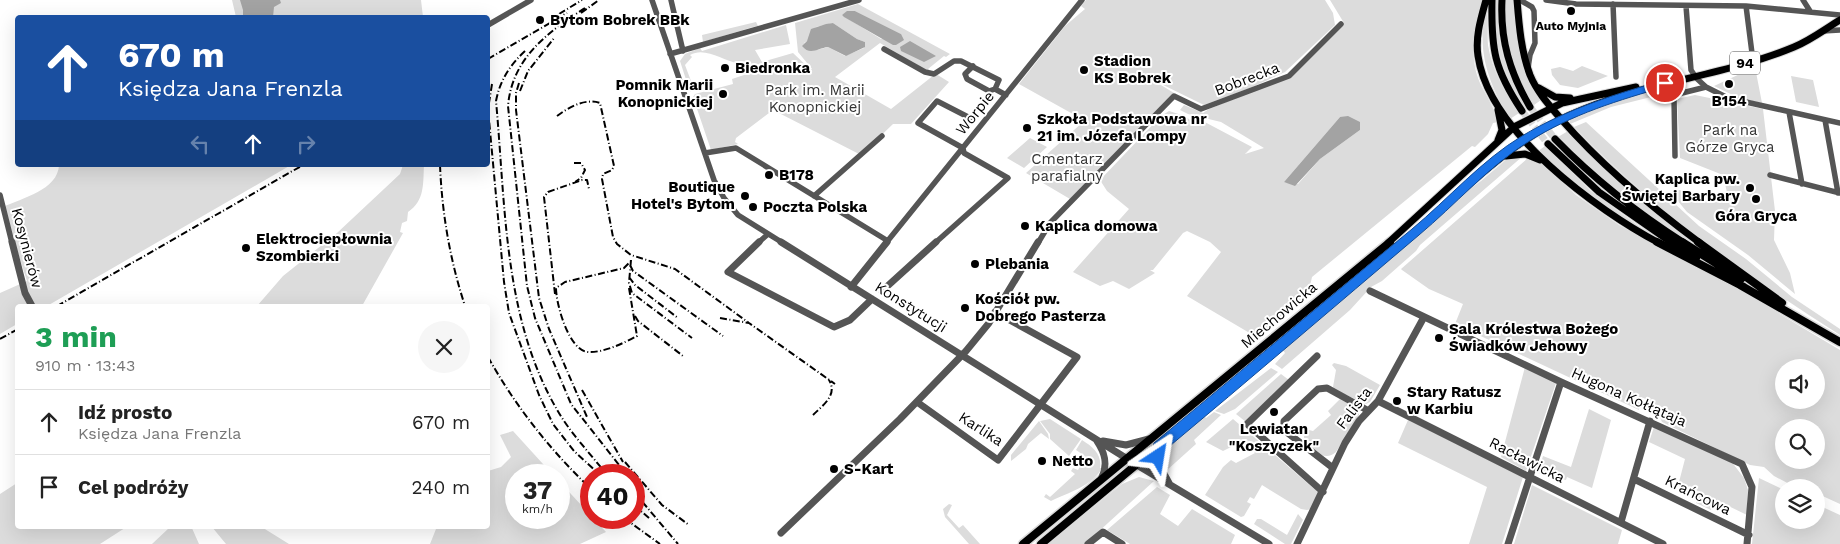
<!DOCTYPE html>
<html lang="pl">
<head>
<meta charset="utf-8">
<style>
	body { margin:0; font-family:"Work Sans",sans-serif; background:#f6f6f6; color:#222; height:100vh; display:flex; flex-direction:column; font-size:19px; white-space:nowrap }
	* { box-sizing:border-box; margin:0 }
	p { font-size:16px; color:#767676 }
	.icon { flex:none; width:28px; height:28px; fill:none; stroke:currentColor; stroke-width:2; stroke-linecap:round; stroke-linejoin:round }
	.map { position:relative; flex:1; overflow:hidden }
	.drawer { position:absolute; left:15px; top:304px; width:475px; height:225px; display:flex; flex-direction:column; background:#fff; border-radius:5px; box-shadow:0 5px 20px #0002 }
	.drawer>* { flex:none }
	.hud { position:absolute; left:15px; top:15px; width:475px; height:152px; border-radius:5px; box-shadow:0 5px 20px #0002; background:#1a4fa0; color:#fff; overflow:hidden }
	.fabs { position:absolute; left:1775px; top:359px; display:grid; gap:10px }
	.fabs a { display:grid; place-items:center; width:50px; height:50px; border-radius:50%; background:#fff; box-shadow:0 5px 20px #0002; font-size:25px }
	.speed { position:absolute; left:505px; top:464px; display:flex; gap:10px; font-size:25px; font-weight:700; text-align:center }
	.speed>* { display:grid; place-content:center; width:65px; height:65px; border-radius:50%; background:#fff; box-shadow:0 5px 20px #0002; line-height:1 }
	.speed small { font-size:12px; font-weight:400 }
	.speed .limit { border:8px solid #d22; background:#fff; color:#111 }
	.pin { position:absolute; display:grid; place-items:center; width:42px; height:42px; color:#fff; margin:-21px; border:2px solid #fff; border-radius:50%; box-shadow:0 1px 5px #0007 }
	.me { position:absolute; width:55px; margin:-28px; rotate:33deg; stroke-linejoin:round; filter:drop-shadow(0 0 4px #0008) }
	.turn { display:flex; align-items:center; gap:18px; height:105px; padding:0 20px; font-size:22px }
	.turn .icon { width:65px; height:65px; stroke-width:2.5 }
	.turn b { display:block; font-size:35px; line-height:42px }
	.lanes { display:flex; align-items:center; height:48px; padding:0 20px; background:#0003; justify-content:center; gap:25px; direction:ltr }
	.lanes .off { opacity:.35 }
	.round { display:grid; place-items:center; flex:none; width:52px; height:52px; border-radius:26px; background:#f6f6f6 }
	.headline { display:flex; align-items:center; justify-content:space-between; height:85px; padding:0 20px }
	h1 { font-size:30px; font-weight:700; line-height:38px; color:#1e9e55 }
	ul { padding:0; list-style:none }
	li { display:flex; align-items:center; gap:15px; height:65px; padding:0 20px; border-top:1px solid #e0e0e0 }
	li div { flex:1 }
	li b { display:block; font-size:19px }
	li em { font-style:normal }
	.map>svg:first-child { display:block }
</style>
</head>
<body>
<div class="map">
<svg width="1840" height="544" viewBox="0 0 1840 544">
	<rect width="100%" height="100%" fill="#fff"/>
	<path fill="#dcdcdc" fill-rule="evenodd" d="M232 0H421L423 17H236Z
		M1086 0H1325L1333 13 1335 25 1285 72 1250 88 1204 105 1151 79 1174 93 1070 199 1026 173 1083 122 1080 118 1019 84 1065 26 1085 9 1081 6Z
		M1330 0H1482C1475 29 1468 55 1480 83 1486 96 1495 108 1498 122L1493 123 1488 134 1475 147 1472 146 1312 277 1308 295 1258 338 1187 296 1221 252 1210 242 1187 231 1183 233 1153 270H1150L1155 273 1129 289 1113 281 1100 286 1073 272 1129 209 1107 191 1100 180 1161 116 1169 111 1185 116 1194 123 1199 119 1252 147 1245 154 1264 148 1221 122 1188 114 1180 110 1184 105 1203 113 1209 109 1292 75 1344 23ZM1340 117 1360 130 1320 159 1298 184 1284 182Z
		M1495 0H1499C1494 41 1507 74 1527 108L1524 110C1500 66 1495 51 1495 0Z
		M1506 0H1513L1521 59 1526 74 1541 100 1534 105C1509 80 1503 35 1506 0Z
		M858 4 950 54 946 57 944 56 928 69 949 82 911 124H893L861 155 773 110 736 138 735 142 738 144 711 150 693 97 695 94 733 84 732 79 753 72 751 62C747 62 742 64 738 63 723 61 705 46 690 55L692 57 685 65 694 89 690 92 680 61 685 54 700 48 702 51 786 25 790 44 755 50 762 62 793 53 810 69H812L798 52 795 23ZM855 11 901 34 881 39 842 15ZM833 23 857 39 865 42 864 48 845 56 828 47 817 50 804 43 807 41 816 27ZM880 43 934 75 891 109 835 77Z
		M1486 11C1489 19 1487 34 1488 45 1492 70 1505 93 1519 113L1510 119C1489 85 1476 51 1486 11Z
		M756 22 758 26 753 27 703 42 702 35Z
		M1582 66 1608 76 1578 88 1560 85 1552 75 1551 69 1560 67 1573 71Z
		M1755 67 1762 103 1739 98 1714 86Z
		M1791 76 1813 80 1819 107 1796 102Z
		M1664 89 1659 95 1611 107 1570 124V119C1598 104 1632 93 1664 89Z
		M1695 95 1763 109 1775 211 1774 240 1790 273 1795 294 1748 255 1687 212 1673 195 1679 190 1729 201 1723 175 1680 158 1677 99Z
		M1586 122 1699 226 1746 259 1792 297 1840 329V335C1745 275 1652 209 1574 127Z
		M1568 131C1617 186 1677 228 1736 273 1673 232 1608 194 1558 137Z
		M1030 138 1047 147 1024 168 1007 158Z
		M1545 146 1591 191 1651 235 1613 216 1537 152Z
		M1523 156 1420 245 1416 251 1382 281 1371 287 1350 310 1282 369 1275 364 1285 353 1282 349 1285 345 1432 223 1465 192 1481 181 1508 158Z
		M1529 157 1540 162 1576 195 1619 225 1733 286 1840 350V504L1816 493V488L1795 487 1774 476 1764 467 1750 465 1662 422 1653 402 1641 397 1639 410 1455 324 1463 304 1429 289 1402 270 1401 269ZM1784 368H1816V400H1784ZM1784 428H1816V460H1784Z
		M59 165H291L47 306H18L17 324 0 334V293L27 281 3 207C22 198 58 190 59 165Z
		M403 165H424C423 183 425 201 408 212L407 221 402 223 400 232 403 233 362 306H257L283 276 337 233 400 174Z
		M1334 363 1346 366 1380 385 1370 402 1366 404 1335 390 1333 387 1336 370 1332 365Z
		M1525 367 1556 383 1526 471 1501 457Z
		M1271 368 1278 372 1235 409 1224 414 1215 411Z
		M1281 374 1289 380 1246 422 1236 414Z
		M1340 399 1358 408 1359 415 1336 452C1324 463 1313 449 1304 441V436L1309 430 1313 431 1331 415 1328 411Z
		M1589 409 1611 420 1592 488 1567 477 1566 480 1538 473 1543 456 1571 467Z
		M1214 412 1221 415 1194 440 1196 444 1166 471 1162 462 1164 448 1203 415 1206 418Z
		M1050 419 1081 439 1069 456 1050 439V434L1040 421Z
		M1233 419 1319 493 1311 509 1307 510 1301 509 1262 485 1254 499 1250 497 1247 502 1251 504 1244 516 1241 517 1205 495 1223 467 1231 460 1236 463 1255 453 1245 440 1223 451 1206 442Z
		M1408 420 1523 477 1502 544H1469L1487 487 1398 443Z
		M1039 421 1048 434 1049 439 1041 433 1028 444 1026 449 1011 461V455Z
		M1654 427 1731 461 1744 478 1748 490 1747 515 1714 499 1711 510 1696 503 1699 492 1679 482 1685 459 1649 442Z
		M513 431 553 475H516V518H559V481L606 532 580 544H430L436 529 440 526H488V471L501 467 511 457 500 435Z
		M1082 440C1093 447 1102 454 1100 468H1102C1093 486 1067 493 1051 501L1044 497 1046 494 1050 497 1075 474 1071 471 1073 468 1078 470 1085 456 1076 450Z
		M1139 477 1154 481 1085 544H1048L1122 484Z
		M1759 478 1784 490V520H1816V504L1840 515V544H1752Z
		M17 483 18 526H128L100 544H0V494Z
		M1532 485 1622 530 1618 544H1514Z
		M1157 487 1170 495 1160 514 1178 526 1192 509 1235 535 1231 544H1130L1107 530Z
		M949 504 952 505 947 515 959 528 963 525 980 544H969L945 517 943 509Z
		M1298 514 1303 520 1291 544H1285L1254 524 1257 519H1261L1287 535Z
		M175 526H191L199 544H152L169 528Z
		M260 526 289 544H226L212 527Z"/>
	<path fill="#a3a3a3" d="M240 0H280L281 3 274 7 273 17H243V10Z
		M847 11H855L901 34 904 40 896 45H893L844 17 842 15Z
		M833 23 857 39 865 42V47L846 56 828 47C818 48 810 56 802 46L807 41 811 29 826 24Z
		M910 41 936 56 924 62 901 51 900 47Z
		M1348 116 1360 122V130L1320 159 1295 186 1284 182 1340 117Z"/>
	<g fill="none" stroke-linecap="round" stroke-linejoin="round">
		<path stroke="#d9d9d9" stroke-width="7" stroke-dasharray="7 3" stroke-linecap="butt" d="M1530 107 1555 139
			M1522 111 1548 144"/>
		<defs>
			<path id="major-far1" d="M1486 0C1481 18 1475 37 1478 56 1489 132 1597 210 1659 243
				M1492 0C1491 49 1494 69 1522 111
				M1502 0C1500 40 1510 73 1530 107
				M1517 0C1519 25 1521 51 1530 75 1537 92 1549 105 1561 119 1602 166 1650 206 1700 243
				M1539 88 1555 97 1570 98
				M1498 110 1502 130 1498 140
				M1555 139C1594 179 1637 213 1684 243
				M1548 144 1599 192 1672 243
				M1506 156 1525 154 1540 160
				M1388 243 1514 127 1562 103 1636 87
				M1403 243C1456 198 1505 144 1570 115 1641 82 1722 77 1794 47 1811 40 1825 29 1840 20"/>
			<path id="major" d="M1657 242 1744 287
				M1670 242 1696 258
				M1682 242 1741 279
				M1698 242 1782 303
				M1740 285 1840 342
				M1023 544 1390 242
				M1041 544 1404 242"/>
		</defs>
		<use href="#major-far1" stroke="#dbdbdb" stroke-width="9"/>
		<use href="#major" stroke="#dbdbdb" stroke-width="11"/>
		<path stroke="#555" stroke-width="5.5" d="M652 0 714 180 724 198 738 215 783 243
			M671 0 683 51
			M1520 0 1532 7 1534 11 1535 43 1530 55 1528 68
			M1546 0 1576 4 1746 6 1840 15
			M1803 0 1810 11
			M1613 4 1616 77
			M1686 6 1691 70 1695 76
			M1746 6 1753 61
			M488 25 531 0
			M1823 31 1840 30
			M884 49 925 72 934 74 954 61H961L999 80 995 89 1006 95
			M670 54 859 0
			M973 66 965 74 967 79 989 91 995 89
			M1706 87 1728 98 1840 123
			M1789 112 1802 184
			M1825 120 1838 193
			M705 153 736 148 888 241
			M1675 156 1674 97 1678 94 1706 87 1694 76
			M1770 175 1840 193
			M0 195 12 243
			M814 196 882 136
			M758 243 768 234
			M886 243 1082 0
			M935 243 1008 178 964 153 963 148 918 123 937 101 972 119
			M1038 243 1050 223 1174 96 1201 109 1289 76 1341 24"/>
		<path stroke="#555" stroke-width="7" d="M12 242 25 293 32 306
			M759 242 728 272 834 327 850 320 872 299
			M781 242 1137 465 1269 544
			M851 287 887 242
			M882 291 936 242
			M1370 291 1561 382 1742 464 1752 487 1747 544
			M1317 356 1247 424 1323 492
			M1378 401 1663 544
			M917 402 998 460 1077 357 995 312
			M1097 441C1105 453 1108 464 1102 477
			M1103 441 1126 445 1149 439
			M1159 448 1158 463 1169 483
			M1333 468 1289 434 1284 429V421L1318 389 1327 388 1367 410
			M1634 479 1749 535
			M1621 522 1650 421
			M781 533 900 419 966 351 989 323 1038 242
			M1088 544 1103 532 1122 544
			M1297 544 1345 443 1359 421 1378 401 1424 317
			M1508 544 1561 382"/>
		<use href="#major-far1" stroke="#000" stroke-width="7"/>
		<use href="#major" stroke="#000" stroke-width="8"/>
		<path stroke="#000" stroke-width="2" stroke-dasharray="7 2.5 1 2.5" stroke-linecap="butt" d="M585 8C548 32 512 58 508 106L527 286 535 318 571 404 627 475
			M581 13 599 0
			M559 14 582 0
			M525 51C510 65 500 80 496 101 506 209 503 327 564 421 577 440 593 457 607 475
			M488 59 567 13
			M519 83 516 93V110L539 298 549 329 587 417
			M492 84 488 109 504 282 509 313 539 395 553 424 574 451 600 475
			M520 91 528 71 555 37
			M557 116C569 107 585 98 600 103L614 166 612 170 603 174 602 179 613 237 617 244 631 255 675 269 749 323
			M574 163H581L585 170 581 178 575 182
			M440 165C442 214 450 260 465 306
			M631 260 629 283 632 293 692 338
			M630 265 633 271 723 336
			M629 277 635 285 678 318
			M629 288 637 336C624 343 603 353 588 352 569 351 556 304 556 288L565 282 624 268 631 261
			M555 294 544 197 548 192 582 180H587L589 189
			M57 306 303 165
			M635 316 638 321 683 356
			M720 318 749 323 835 384
			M0 339 18 329
			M488 357C516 407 550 450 591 489
			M582 390 623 462
			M813 415C823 405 838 395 829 380
			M625 462 662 505 689 525
			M634 492 678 544
			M634 505 649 518
			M624 518 660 544"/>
	</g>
	<path fill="#1a73e8" stroke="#114b97" d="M1665 80 1668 81V86C1619 100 1572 114 1528 142 1488 167 1455 205 1419 235 1334 307 1250 379 1165 450L1162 461 1158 463 1153 461 1151 457 1154 443C1240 372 1326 300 1412 229 1448 199 1482 160 1522 136 1567 109 1615 94 1665 80Z"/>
	<g fill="#000" stroke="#fff" stroke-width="2">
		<circle cx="1571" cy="11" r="5"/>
		<circle cx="540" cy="20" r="5"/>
		<circle cx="725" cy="68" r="5"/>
		<circle cx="1084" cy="70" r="5"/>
		<circle cx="1729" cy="84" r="5"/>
		<circle cx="723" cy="94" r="5"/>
		<circle cx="1027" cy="128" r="5"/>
		<circle cx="769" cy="175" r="5"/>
		<circle cx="1750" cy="188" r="5"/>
		<circle cx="745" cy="196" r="5"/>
		<circle cx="1756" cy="199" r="5"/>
		<circle cx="753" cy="207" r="5"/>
		<circle cx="1025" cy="226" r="5"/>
		<circle cx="246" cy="248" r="5"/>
		<circle cx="975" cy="264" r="5"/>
		<circle cx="965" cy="308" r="5"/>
		<circle cx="1439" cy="338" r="5"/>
		<circle cx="1397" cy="401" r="5"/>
		<circle cx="1274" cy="412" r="5"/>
		<circle cx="1042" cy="461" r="5"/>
		<circle cx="834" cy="469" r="5"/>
	</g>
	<g text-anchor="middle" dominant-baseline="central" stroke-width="4" stroke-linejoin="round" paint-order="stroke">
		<g font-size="12" font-weight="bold" fill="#000" stroke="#fff">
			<text x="1571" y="26">Auto Myjnia</text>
		</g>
		<rect fill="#fff" stroke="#4c4c4c" stroke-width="1" x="1730" y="51.5" width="30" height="23" rx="4"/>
		<g font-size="14" font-weight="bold" fill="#000">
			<text x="1745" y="63">94</text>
		</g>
		<g font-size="15" font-weight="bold" fill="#000" stroke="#fff" text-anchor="start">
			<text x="550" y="20">Bytom Bobrek BBk</text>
			<text x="1094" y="61">Stadion<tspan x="1094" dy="17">KS Bobrek</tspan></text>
			<text x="735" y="68">Biedronka</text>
			<text x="713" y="85" text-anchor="end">Pomnik Marii<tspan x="713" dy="17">Konopnickiej</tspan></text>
			<text x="1729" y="101" text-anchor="middle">B154</text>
			<text x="1037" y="119">Szkoła Podstawowa nr<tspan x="1037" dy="17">21 im. Józefa Lompy</tspan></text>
			<text x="779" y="175">B178</text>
			<text x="1740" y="179" text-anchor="end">Kaplica pw.<tspan x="1740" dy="17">Świętej Barbary</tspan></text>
			<text x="735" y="187" text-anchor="end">Boutique<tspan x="735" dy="17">Hotel's Bytom</tspan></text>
			<text x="763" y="207">Poczta Polska</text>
			<text x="1756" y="216" text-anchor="middle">Góra Gryca</text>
			<text x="1035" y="226">Kaplica domowa</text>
			<text x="256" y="239">Elektrociepłownia<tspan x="256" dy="17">Szombierki</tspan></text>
			<text x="985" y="264">Plebania</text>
			<text x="975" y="299">Kościół pw.<tspan x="975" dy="17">Dobrego Pasterza</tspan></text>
			<text x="1449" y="329">Sala Królestwa Bożego<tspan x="1449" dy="17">Świadków Jehowy</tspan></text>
			<text x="1407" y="392">Stary Ratusz<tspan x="1407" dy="17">w Karbiu</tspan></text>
			<text x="1274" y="429" text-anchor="middle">Lewiatan<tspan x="1274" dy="17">"Koszyczek"</tspan></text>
			<text x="1052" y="461">Netto</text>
			<text x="844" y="469">S-Kart</text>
		</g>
		<g font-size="15" fill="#000" stroke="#fff">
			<text transform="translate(1247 79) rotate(-21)">Bobrecka</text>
			<text transform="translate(975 113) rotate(-51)">Worpie</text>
			<text transform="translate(27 248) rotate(75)">Kosynierów</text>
			<text transform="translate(911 307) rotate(32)">Konstytucji</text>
			<text transform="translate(1279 315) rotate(-40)">Miechowicka</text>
			<text transform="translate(1629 397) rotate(24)">Hugona Kołłątaja</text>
			<text transform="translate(1354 408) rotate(-53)">Falista</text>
			<text transform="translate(981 429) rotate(33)">Karlika</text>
			<text transform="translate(1527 460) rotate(27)">Racławicka</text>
			<text transform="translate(1698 495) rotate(26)">Krańcowa</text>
		</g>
		<g font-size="15" fill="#333" stroke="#fff">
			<text x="815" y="90">Park im. Marii<tspan x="815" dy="17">Konopnickiej</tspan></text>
			<text x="1730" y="130">Park na<tspan x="1730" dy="17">Górze Gryca</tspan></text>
			<text x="1067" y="159">Cmentarz<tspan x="1067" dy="17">parafialny</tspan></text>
		</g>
	</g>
</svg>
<div class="fabs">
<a><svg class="icon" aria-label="sound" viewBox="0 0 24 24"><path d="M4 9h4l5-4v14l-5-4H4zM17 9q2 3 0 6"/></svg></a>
<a><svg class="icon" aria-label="search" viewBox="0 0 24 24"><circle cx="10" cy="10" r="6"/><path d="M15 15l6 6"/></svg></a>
<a><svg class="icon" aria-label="layers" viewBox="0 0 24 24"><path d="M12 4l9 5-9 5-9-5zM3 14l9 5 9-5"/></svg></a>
</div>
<div class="speed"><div>37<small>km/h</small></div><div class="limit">40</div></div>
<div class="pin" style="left:1665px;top:83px;background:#d93025"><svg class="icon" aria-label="arrive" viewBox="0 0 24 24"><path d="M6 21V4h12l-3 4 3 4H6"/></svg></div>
<svg class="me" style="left:1158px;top:457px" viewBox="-20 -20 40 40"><path d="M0-17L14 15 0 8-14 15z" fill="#1a73e8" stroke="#fff" stroke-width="4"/></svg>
<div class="hud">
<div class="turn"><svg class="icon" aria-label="ahead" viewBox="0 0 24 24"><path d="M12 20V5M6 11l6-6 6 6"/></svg><div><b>670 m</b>Księdza Jana Frenzla</div></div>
<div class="lanes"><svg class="icon off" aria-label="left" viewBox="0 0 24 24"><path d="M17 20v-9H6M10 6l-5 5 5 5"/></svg><svg class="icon" aria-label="ahead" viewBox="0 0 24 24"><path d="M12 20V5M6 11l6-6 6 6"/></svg><svg class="icon off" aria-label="right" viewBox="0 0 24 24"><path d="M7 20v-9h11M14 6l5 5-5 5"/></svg></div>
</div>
<section class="drawer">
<div class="headline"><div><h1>3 min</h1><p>910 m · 13:43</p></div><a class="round"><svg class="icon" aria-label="close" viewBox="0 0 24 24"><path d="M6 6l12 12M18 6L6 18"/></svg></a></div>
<ul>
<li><svg class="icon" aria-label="ahead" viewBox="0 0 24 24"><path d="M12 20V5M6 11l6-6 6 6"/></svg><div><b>Idź prosto</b><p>Księdza Jana Frenzla</p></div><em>670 m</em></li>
<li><svg class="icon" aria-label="arrive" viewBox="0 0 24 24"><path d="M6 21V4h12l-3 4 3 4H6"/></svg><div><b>Cel podróży</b></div><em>240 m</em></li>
</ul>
</section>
</div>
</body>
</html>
